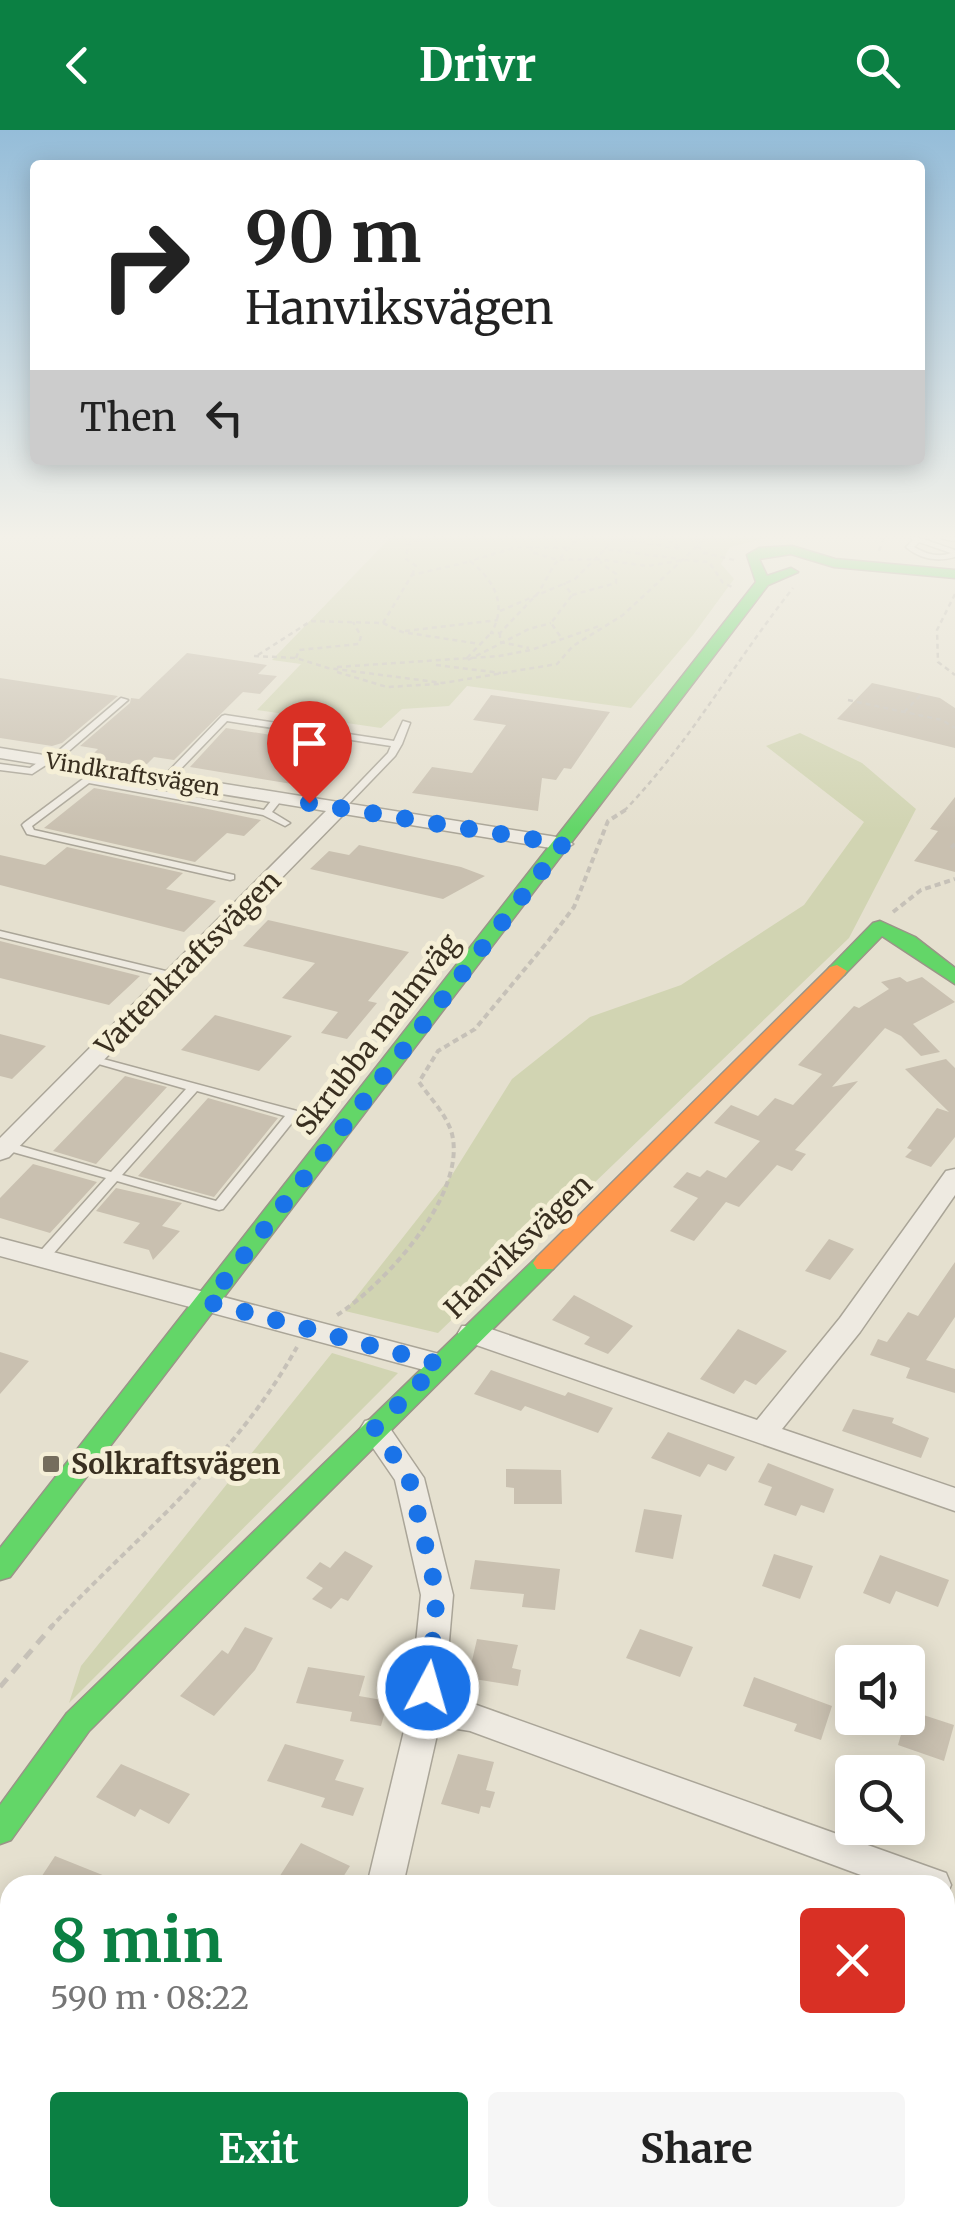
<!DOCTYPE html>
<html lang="en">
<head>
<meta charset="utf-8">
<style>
	body { margin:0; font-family:Merriweather,serif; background:#f6f6f6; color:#222; height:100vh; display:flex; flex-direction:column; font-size:38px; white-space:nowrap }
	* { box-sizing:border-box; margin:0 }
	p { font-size:32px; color:#767676 }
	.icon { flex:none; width:55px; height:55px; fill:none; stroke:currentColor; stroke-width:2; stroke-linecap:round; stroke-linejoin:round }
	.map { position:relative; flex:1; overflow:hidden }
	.side { position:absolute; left:0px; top:1745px; width:955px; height:352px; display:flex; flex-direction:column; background:#fff; border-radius:30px 30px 0 0; box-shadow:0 5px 25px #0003 }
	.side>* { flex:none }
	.top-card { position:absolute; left:30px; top:30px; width:895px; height:305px; border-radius:10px; box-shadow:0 5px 25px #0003; background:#fff; color:#222; overflow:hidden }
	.tools { position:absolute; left:835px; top:1515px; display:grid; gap:20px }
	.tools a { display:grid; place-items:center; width:90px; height:90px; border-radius:10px; background:#fff; box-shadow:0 5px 25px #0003; font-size:50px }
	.pin { position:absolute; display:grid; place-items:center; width:85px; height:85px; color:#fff; margin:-102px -42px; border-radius:50% 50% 50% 0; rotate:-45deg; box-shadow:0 0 10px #0007 }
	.pin .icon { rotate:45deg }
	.me { position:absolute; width:110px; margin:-55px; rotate:6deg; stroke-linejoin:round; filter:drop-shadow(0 0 8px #0008) }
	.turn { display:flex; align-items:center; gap:35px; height:210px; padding:0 50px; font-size:45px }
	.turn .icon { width:130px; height:130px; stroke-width:2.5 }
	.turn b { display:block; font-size:70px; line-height:85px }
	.then { display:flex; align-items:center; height:95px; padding:0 50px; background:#0003; gap:20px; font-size:38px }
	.round { display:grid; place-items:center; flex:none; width:105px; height:105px; border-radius:10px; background:#f6f6f6 }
	.summary { display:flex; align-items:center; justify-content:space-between; height:170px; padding:0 50px }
	h1 { font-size:60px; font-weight:700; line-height:75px; color:#0b8043 }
	.cta { display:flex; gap:20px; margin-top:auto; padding:20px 50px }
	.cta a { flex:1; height:115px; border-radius:10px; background:#0b8043; color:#fff; font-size:40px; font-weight:700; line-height:115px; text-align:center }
	.cta a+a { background:#f6f6f6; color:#222 }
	header { display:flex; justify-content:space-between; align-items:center; height:130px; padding:0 50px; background:#0b8043; color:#fff; font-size:45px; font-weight:700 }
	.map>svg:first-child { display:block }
</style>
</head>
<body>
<header><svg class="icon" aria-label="back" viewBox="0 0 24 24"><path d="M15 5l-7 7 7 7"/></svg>Drivr<svg class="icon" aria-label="search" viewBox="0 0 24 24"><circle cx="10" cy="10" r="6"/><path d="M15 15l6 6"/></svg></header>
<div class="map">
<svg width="955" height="2097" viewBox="0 0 955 2097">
	<rect width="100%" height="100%" fill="#e5e0cf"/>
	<path fill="#d1d4b2" d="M391 407H770L730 417 721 434 734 449 693 505 631 578 467 556 449 576 402 579 381 598 257 580 301 534 272 530Z
		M800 603 862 633 916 679 849 808 438 1203 345 1181 452 1045 512 949 590 887 681 855 804 775 864 692 766 616Z
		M332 1223 398 1243 69 1573 81 1536Z"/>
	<path fill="#c9c0b0" d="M187 523 267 535 258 544 277 546 260 564 243 562 174 630 154 627 144 637 89 628 98 619 80 616 130 573 131 568 139 569Z
		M0 548 118 566 62 613 52 616 0 608Z
		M872 553 940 568 955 578V618L837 589Z
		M491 565 610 582 571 639 564 638 556 650 542 648 538 681 412 663 432 637 472 643 506 595 473 590Z
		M226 598 348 617 319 650 298 655 190 637Z
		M94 658 198 677 261 690 244 706 227 703 195 732 44 698Z
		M955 667V742L914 731 938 701 930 699Z
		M359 715 461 737 485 746 443 769 310 739 329 721 349 725Z
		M67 717 183 743 166 759 216 771 184 802 0 755V725L45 735Z
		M268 790 409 822 368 871 377 873 347 909 321 903 338 882 282 868 315 833 243 816Z
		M0 811 140 846 109 875 0 848Z
		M900 847 907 852 922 847 955 872 913 894 940 922 921 926 901 906 885 898 832 957 858 951 795 1020 806 1024 792 1041 777 1035 739 1077 726 1072 694 1111 670 1101 698 1068 673 1057 687 1042 700 1047 707 1040 726 1048 760 1011 714 993 731 975 758 986 775 968 793 975 822 944 798 935 854 876 859 878 889 859 881 852Z
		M215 885 292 906 259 941 181 920Z
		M0 904 46 916 12 949 0 946Z
		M946 929 955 938V1007L931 1037 905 1027 912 1020 907 1018 937 978 949 982 905 939Z
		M125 946 167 957 96 1034 53 1021Z
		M208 968 278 988 214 1067 138 1046Z
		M33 1034 97 1052 50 1103 0 1088V1068Z
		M116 1058 182 1073 162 1096 180 1101 153 1130 149 1120 123 1113 140 1093 96 1081Z
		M829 1109 854 1119 830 1150 805 1141Z
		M955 1132V1187L926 1230 955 1239V1263L906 1248 910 1238 870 1225 878 1209 887 1212 908 1182 918 1186Z
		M574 1165 633 1196 608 1224 584 1214 590 1207 552 1190Z
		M738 1199 787 1221 756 1255 745 1250 734 1264 700 1249Z
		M0 1222 29 1231 0 1264Z
		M491 1240 565 1266 568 1262 613 1278 598 1303 525 1276 521 1281 474 1264Z
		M853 1279 894 1288 892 1293 929 1308 921 1328 842 1301Z
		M668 1302 692 1311 735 1327 726 1341 708 1334 700 1347 651 1328Z
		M768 1333 834 1359 824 1383 801 1375 796 1386 764 1375 772 1357 758 1352Z
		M506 1339 561 1340 562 1374H514V1358L506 1357Z
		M644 1379 682 1385 673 1429 635 1422Z
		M345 1421 373 1436 348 1471 341 1468 331 1479 312 1469 323 1458 306 1448 320 1432 330 1438Z
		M774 1424 813 1436 800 1469 762 1456Z
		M880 1425 949 1450 938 1477 896 1461 890 1474 863 1463Z
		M475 1430 560 1439 555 1480 522 1477 524 1464 470 1459Z
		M245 1497 273 1508 255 1540 214 1586 180 1566 222 1520 228 1524Z
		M640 1499 693 1517 680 1547 626 1528Z
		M477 1509 518 1515 512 1538 521 1540 518 1556 468 1548Z
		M308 1537 365 1546 359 1566 388 1571 381 1596 350 1591 352 1582 296 1573Z
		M754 1547 832 1576 821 1610 794 1601 797 1594 743 1576Z
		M908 1580 954 1595 944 1631 898 1615Z
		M285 1614 344 1630 335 1650 364 1658 353 1686 321 1677 325 1668 267 1651Z
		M458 1624 494 1632 486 1660 495 1662 490 1678 481 1676 479 1684 441 1674Z
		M121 1634 190 1664 169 1694 140 1679 135 1687 96 1667Z
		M301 1713 350 1736 338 1755H274Z
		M55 1726 125 1754V1755H36Z"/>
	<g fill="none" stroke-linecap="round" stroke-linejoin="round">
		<defs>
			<path id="lane" d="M910 407H917L955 420V427C937 432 920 429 906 417L913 410ZM919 412 951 423C938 428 926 424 914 417Z
				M942 407H955V411L943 409Z
				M121 568 128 570 55 633H49L32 644 0 640V634L30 638 44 628H50Z
				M225 585 394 611 403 591 410 593 402 614 395 626 343 680 340 681 335 678 337 676 388 623 391 616 227 591 169 651H163V647L222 586Z
				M91 643 96 646 94 648 264 680 275 666H281L283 668 272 682 290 693 285 696 263 685 89 653 32 696 34 700 234 745V749L230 750 27 704 22 695 24 693Z
				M0 801 178 844 179 846 174 849 0 807Z
				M92 926 297 981 299 984 223 1079 219 1080 117 1051 46 1132H36L34 1129 36 1126 106 1048 2 1019 0 1016 2 1013H10L111 1042 186 959 88 931 86 929 88 927ZM197 961 285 986 216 1071 122 1045Z"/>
			<path id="street" d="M0 618 563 708 573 714 563 720 344 684 9 1027 0 1030V1008L326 681 0 628Z
				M955 1039V1065L860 1202 782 1299 955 1358V1381L462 1210 458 1203 462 1196H482L757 1290 840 1188 946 1041Z
				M0 1108 439 1224 449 1227 453 1234 449 1241 439 1244 0 1126Z
				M375 1288 385 1291 424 1348 453 1465 444 1569 471 1573 946 1743 951 1755 946 1767 945 1755H888L470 1601 439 1596 403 1755H367L409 1580 421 1465 395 1350 360 1299 365 1291Z
				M304 2088H346V2097H304Z"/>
			<path id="fast" d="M792 416 835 429 955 440V448L834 437 791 424 759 429 767 446 791 438 798 442 768 455 10 1447 0 1450V1418L756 452 747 425 759 418Z
				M880 791 915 807 955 838V854L882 806 844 845H830L827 841 830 837 873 793Z
				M545 1125 557 1133 553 1139 89 1601 11 1710 0 1714V1675L67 1583 537 1127Z"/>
			<path id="slow" d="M837 835 847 841 844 845 553 1139H537L533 1133 537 1127 830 837Z"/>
		</defs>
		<use href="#lane" stroke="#aaa598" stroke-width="3"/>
		<use href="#street" stroke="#aaa598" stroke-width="3"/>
		<use href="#fast" stroke="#9a9488" stroke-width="3"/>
		<use href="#slow" stroke="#9a9488" stroke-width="3"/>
		<path stroke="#c6c1b8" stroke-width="2.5" stroke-dasharray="5 4" stroke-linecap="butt" d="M534 407 531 422 558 430 597 429 647 436 684 430 709 432 723 453 735 458
			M613 407 605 419 680 429
			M659 407 681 417
			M698 407 696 413 704 423 734 430
			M612 408 683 419
			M567 418 517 417 470 431C494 450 508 475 491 503H500L539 462 554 435 579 407
			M879 421 884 407
			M412 445 416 436 406 429 408 414 427 407
			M955 464 937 500 938 532 955 545
			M572 465 616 453V444L600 432
			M500 481 575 449 605 419
			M383 493 402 502 480 514
			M405 501 498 490
			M500 503V512L529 518
			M560 506 551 493 572 465 564 453
			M258 525 311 491 383 493 412 445 468 432
			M254 526 296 528 328 538 443 553 557 534 573 516 623 485 707 407
			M296 528 299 520 359 514 361 506 353 492
			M467 528 491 503
			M468 530 529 499 551 493
			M436 535 501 543
			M337 537 499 526 531 520 602 495
			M337 542 387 557 439 554
			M848 570 942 590 955 598
			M904 582 921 565
			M624 681C689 614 735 531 793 458"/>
		<path stroke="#c6c1b8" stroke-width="4" stroke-dasharray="6 4" stroke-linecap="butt" d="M951 718 955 714
			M893 782 921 760 955 749
			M337 1185C384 1155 467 1065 452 1004 447 985 430 968 419 952L438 921 475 899 549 810 574 777 608 691 627 679
			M50 1498C140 1403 232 1333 297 1217"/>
		<path stroke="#c6c1b8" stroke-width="5" stroke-dasharray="11 8" stroke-linecap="butt" d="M0 1557 53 1495"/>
		<use href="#lane" fill="#eeeae1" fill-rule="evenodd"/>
		<use href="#street" fill="#eeeae1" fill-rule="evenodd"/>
		<use href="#fast" fill="#63d668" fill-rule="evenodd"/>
		<use href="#slow" fill="#ff974d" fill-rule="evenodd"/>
	</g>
	<linearGradient id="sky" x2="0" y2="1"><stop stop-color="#95bdd9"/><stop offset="0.58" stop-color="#f3f1e9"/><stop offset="1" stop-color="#f3f1e9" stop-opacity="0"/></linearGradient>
	<rect width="955" height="700" fill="url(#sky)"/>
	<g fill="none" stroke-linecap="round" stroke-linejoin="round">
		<path stroke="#1a73e8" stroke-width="18" stroke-dasharray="0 32.4" d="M309 673 563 714 208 1172 439 1234 375 1298 409 1348 437 1464 428 1558"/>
	</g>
	<rect fill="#756d5d" stroke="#f5efd7" stroke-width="4" x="41" y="1324" width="20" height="20" rx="5"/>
	<g text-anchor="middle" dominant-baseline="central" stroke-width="10" stroke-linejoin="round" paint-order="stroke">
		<g font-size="22" fill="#392f20" stroke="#f5efd7">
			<text transform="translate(133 644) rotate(9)">Vindkraftsvägen</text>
		</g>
		<g font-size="28" fill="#392f20" stroke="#f5efd7">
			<text transform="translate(188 833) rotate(-45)">Vattenkraftsvägen</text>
			<text transform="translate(377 904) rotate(-52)">Skrubba malmväg</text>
			<text transform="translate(518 1116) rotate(-44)">Hanviksvägen</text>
		</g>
		<g font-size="28" font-weight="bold" fill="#392f20" stroke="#f5efd7" text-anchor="start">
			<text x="71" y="1334">Solkraftsvägen</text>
		</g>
	</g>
</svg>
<div class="tools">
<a><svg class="icon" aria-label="sound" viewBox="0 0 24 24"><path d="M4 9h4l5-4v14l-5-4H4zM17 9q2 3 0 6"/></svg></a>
<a><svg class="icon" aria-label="search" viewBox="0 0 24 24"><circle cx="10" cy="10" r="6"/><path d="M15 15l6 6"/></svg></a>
</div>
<div class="pin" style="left:309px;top:673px;background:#d93025"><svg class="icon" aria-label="arrive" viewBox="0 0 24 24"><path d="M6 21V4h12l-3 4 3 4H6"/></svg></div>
<svg class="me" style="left:428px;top:1558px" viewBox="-20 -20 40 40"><circle r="17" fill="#1a73e8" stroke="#fff" stroke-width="3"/><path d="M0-11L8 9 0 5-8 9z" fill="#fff"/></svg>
<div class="top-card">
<div class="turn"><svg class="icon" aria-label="right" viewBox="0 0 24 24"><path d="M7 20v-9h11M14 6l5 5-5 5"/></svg><div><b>90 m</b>Hanviksvägen</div></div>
<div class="then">Then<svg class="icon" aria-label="left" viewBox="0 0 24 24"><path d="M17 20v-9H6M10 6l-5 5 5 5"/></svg></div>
</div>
<section class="side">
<div class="summary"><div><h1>8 min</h1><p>590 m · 08:22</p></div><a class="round" style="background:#d93025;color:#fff"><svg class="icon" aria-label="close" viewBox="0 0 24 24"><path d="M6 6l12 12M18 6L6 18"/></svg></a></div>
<div class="cta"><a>Exit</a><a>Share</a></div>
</section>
</div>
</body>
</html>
